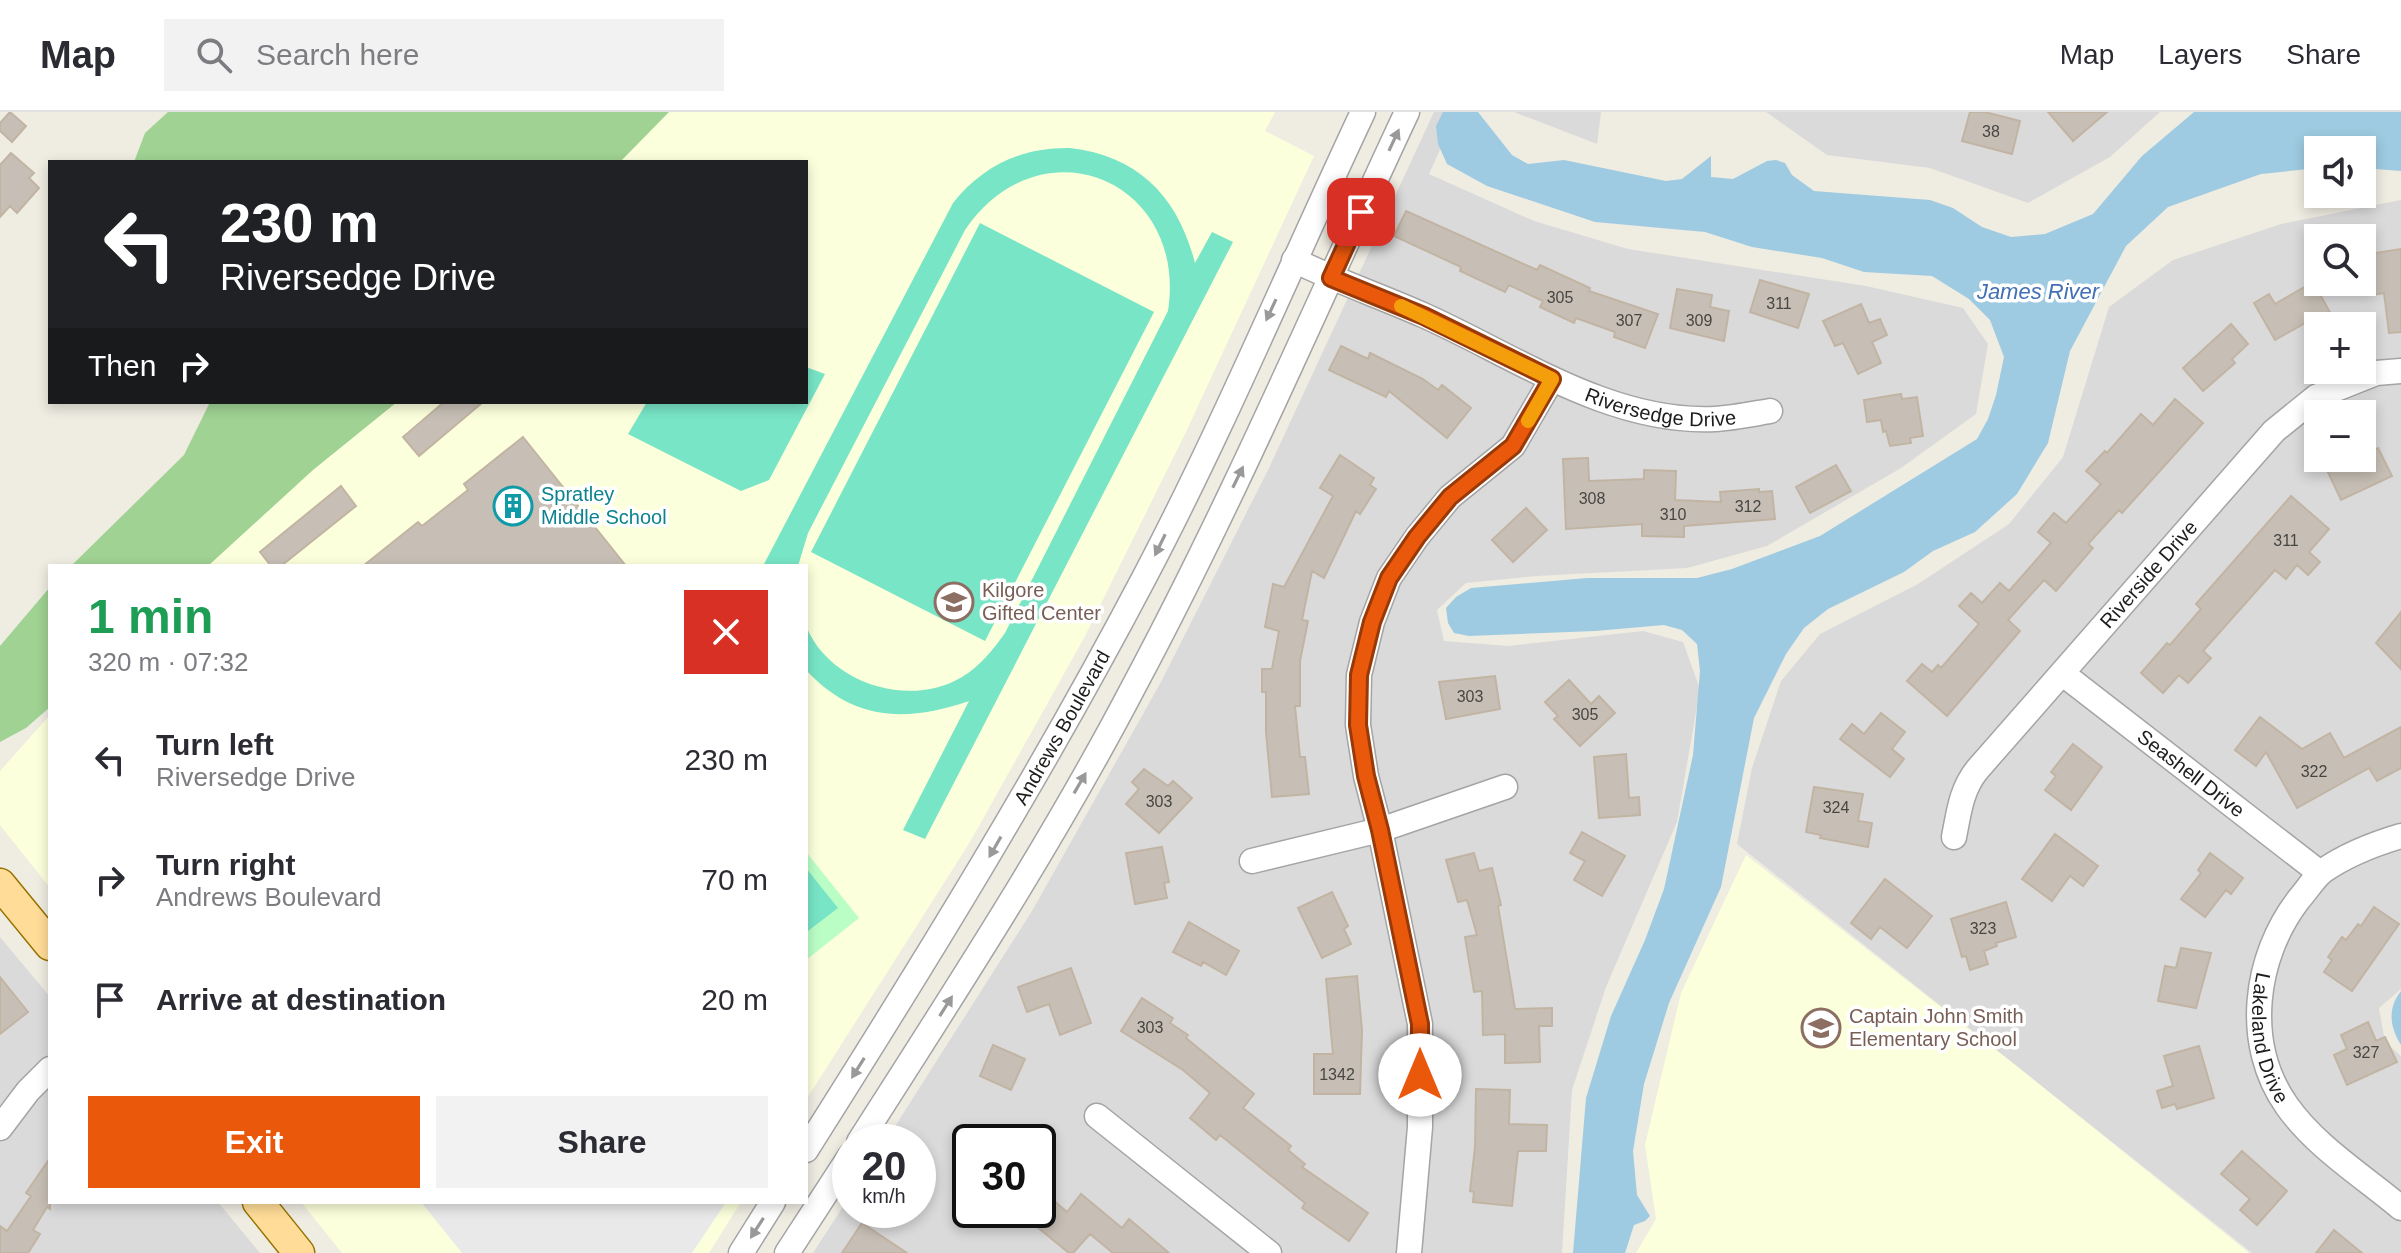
<!DOCTYPE html>
<html lang="en">
<head>
<meta charset="utf-8">
<style>
	body { margin:0; font-family:Helvetica,sans-serif; background:#f2f2f3; color:#2b2b33; height:100vh; display:flex; flex-direction:column; font-size:30px; white-space:nowrap }
	* { box-sizing:border-box; margin:0 }
	p { font-size:26px; color:#7c7c81 }
	.icon { flex:none; width:44px; height:44px; fill:none; stroke:currentColor; stroke-width:2; stroke-linecap:round; stroke-linejoin:round }
	.map { position:relative; flex:1; overflow:hidden }
	.details { position:absolute; left:48px; top:452px; width:760px; height:640px; display:flex; flex-direction:column; background:#fff; border-radius:0px; box-shadow:0 4px 12px #0003 }
	.details>* { flex:none }
	.hud { position:absolute; left:48px; top:48px; width:760px; height:244px; border-radius:0px; box-shadow:0 4px 12px #0003; background:#202124; color:#fff; overflow:hidden }
	.controls { position:absolute; left:2304px; top:24px; display:grid; gap:16px }
	.controls a { display:grid; place-items:center; width:72px; height:72px; border-radius:0px; background:#fff; box-shadow:0 4px 12px #0003; font-size:40px }
	.speed { position:absolute; left:832px; top:1012px; display:flex; gap:16px; font-size:40px; font-weight:700; text-align:center }
	.speed>* { display:grid; place-content:center; width:104px; height:104px; border-radius:50%; background:#fff; box-shadow:0 4px 12px #0003; line-height:1 }
	.speed small { font-size:20px; font-weight:400 }
	.speed .limit { border:4px solid #111; border-radius:12px; background:#fff; color:#111 }
	.pin { position:absolute; display:grid; place-items:center; width:68px; height:68px; color:#fff; margin:-34px; border-radius:16px; box-shadow:0 4px 12px #0006 }
	.me { position:absolute; width:88px; margin:-44px; rotate:0deg; stroke-linejoin:round; filter:drop-shadow(0 0 6px #0008) }
	.turn { display:flex; align-items:center; gap:28px; height:168px; padding:0 40px; font-size:36px }
	.turn .icon { width:104px; height:104px; stroke-width:2.5 }
	.turn b { display:block; font-size:56px; line-height:68px }
	.then { display:flex; align-items:center; height:76px; padding:0 40px; background:#0003; gap:16px; font-size:30px }
	.round { display:grid; place-items:center; flex:none; width:84px; height:84px; border-radius:0px; background:#f2f2f3 }
	.summary { display:flex; align-items:center; justify-content:space-between; height:136px; padding:0 40px }
	h1 { font-size:48px; font-weight:700; line-height:60px; color:#1e9e55 }
	.action { display:flex; gap:16px; margin-top:auto; padding:16px 40px }
	.action a { flex:1; height:92px; border-radius:0px; background:#ea580c; color:#fff; font-size:32px; font-weight:700; line-height:92px; text-align:center }
	.action a+a { background:#f2f2f3; color:#2b2b33 }
	ul { padding:0; list-style:none }
	li { display:flex; align-items:center; gap:24px; height:120px; padding:0 40px }
	li div { flex:1 }
	li b { display:block; font-size:30px }
	li em { font-style:normal }
	header { display:flex; align-items:center; gap:48px; box-sizing:border-box; height:112px; padding:0 40px; background:#fff; border-bottom:2px solid #e1e1e2 }
	header strong { font-size:38px }
	nav { display:flex; gap:44px; margin-inline-start:auto; font-size:28px }
	.search { width:560px; height:72px; background:#f2f2f3; display:flex; align-items:center; gap:20px; box-sizing:border-box; padding:0 28px; border-radius:0px; color:#7c7c81; font-size:30px }
	.map>svg:first-child { display:block }
</style>
</head>
<body>
<header>
<strong>Map</strong>
<div class="search"><svg class="icon" aria-label="search" viewBox="0 0 24 24"><circle cx="10" cy="10" r="6"/><path d="M15 15l6 6"/></svg>Search here</div>
<nav><a>Map</a><a>Layers</a><a>Share</a></nav>
</header>
<div class="map">
<svg width="2401" height="1141" viewBox="0 0 2401 1141">
	<rect width="100%" height="100%" fill="#efece2"/>
	<path fill="#dbdada" fill-rule="evenodd" d="M1434 0H1457L1429 62 1534 109 1628 137 1866 174 1963 196 1988 232 1976 302 1901 356 1767 434 1687 456 1537 464 1466 471 1437 498 1444 529 1509 534 1643 519 1683 530 1700 577 1677 710 1606 875 1572 978 1562 1141H813L850 1084V1098H918V1030H885L1032 799 1161 570 1269 356ZM970 1030H1038V1098H970Z
		M1514 0H1601L1597 32Z
		M1766 0H2160L2110 45 2028 91 1930 56 1827 43Z
		M2401 88V877L2379 896 2385 930 2401 944V1141H2252L1737 732 1752 656 1781 569 1820 522 1918 472 2009 412 2063 345 2109 195 2173 148 2281 112ZM2318 126H2362V170H2318ZM2318 214H2362V258H2318ZM2318 302H2362V346H2318Z
		M0 825 50 885V1090H218L260 1141H0Z"/>
	<path fill="#fcffdb" d="M588 0H1275L1265 19 1314 44 1185 322 1084 526 970 730 806 988V454H183L329 290H806V50H543Z
		M50 603V776L0 713V659Z
		M1746 743 2014 952 2249 1141H1636L1656 1107 1645 1033 1681 881Z
		M301 1090H741L709 1141H342Z"/>
	<path fill="#9fd293" d="M168 0H669L620 50H134L145 21Z
		M210 290H397L313 358 208 454H71L184 343Z
		M50 475V595L26 616 0 630V534Z"/>
	<path fill="#bafec6" d="M806 740 859 806 806 848Z"/>
	<path fill="#78e5c6" d="M1070 36C1139 44 1178 85 1195 151L1212 120 1233 130 925 727 903 718 969 589C907 610 854 610 806 558V514C829 571 909 597 962 565 980 554 993 538 1005 521L1168 199C1188 68 1041 7 965 118L808 421 798 454H763L953 91C982 54 1022 35 1070 36Z
		M980 111 1154 200 985 529 811 440Z
		M806 255 825 262 769 368 741 379 628 322 647 290H806Z
		M806 756 838 796 808 819 806 817Z"/>
	<path fill="#e9e9e9" d="M421 1090H726L692 1141H462Z"/>
	<path fill="#9ecbe1" d="M1443 0H1478L1512 43 1528 52 1564 48 1666 69 1682 67 1711 44V65L1733 67 1767 49 1776 48 1785 51 1792 63 1814 79 1930 88 1953 96 1982 115 2011 125 2045 122 2093 102 2142 44 2194 0H2401V59L2362 56V38H2318V56L2261 62 2168 95 2126 134 2070 239 2048 331 2017 382 1975 420 1933 439 1904 460 1828 497 1804 516 1786 542 1754 606 1721 775 1669 891 1644 972 1633 1039 1637 1083 1650 1104 1645 1109 1634 1113 1625 1141H1573L1586 986 1611 904 1645 828 1664 777 1693 643 1700 559 1697 532 1682 518 1664 513 1595 519 1469 524 1454 521 1448 511 1446 496 1456 485 1471 476 1587 466H1697L1732 457 1820 424 1977 327 1988 307 1996 283 2004 245 1990 208 1969 187 1932 164 1864 160 1822 146 1752 135 1705 120 1595 110 1487 74 1447 52 1438 32 1436 14Z
		M2401 879V933C2390 915 2387 897 2401 879Z"/>
	<path fill="#c7bfb5" stroke="#c2b4a3" stroke-width="2" d="M10 0 26 14 12 30 0 19V11Z
		M1970 0H1985L2020 9 2012 42 1962 29Z
		M2048 0H2107L2073 29Z
		M11 41 34 61 29 66 39 76 17 101 10 94 0 105V53Z
		M1406 99 1537 158 1540 153 1590 176 1589 179 1658 202 1645 236 1614 225 1615 220 1576 206 1574 211 1540 195 1543 189 1509 173 1505 180 1460 159 1461 155 1394 124Z
		M2401 137V220L2389 221 2384 181 2372 183 2371 177 2362 178V143Z
		M1760 168 1809 182 1798 216 1750 200Z
		M2313 170 2331 202 2310 214 2307 210 2275 228 2254 191 2269 182 2275 192Z
		M1677 177 1712 183 1710 195 1729 199 1724 229 1670 216Z
		M1861 192 1869 211 1880 207 1887 223 1872 230 1881 251 1858 262 1843 231 1835 234 1823 209Z
		M2231 212 2248 232 2232 247 2235 251 2203 279 2183 256Z
		M1341 234 1368 247 1370 241 1423 267 1438 278 1442 273 1471 296 1447 326 1389 279 1386 285 1329 258Z
		M1901 282 1902 287 1917 285 1923 324 1910 326 1911 331 1890 334 1886 319 1883 320 1881 308 1867 310 1864 288Z
		M2175 287 2203 311 2122 401 2119 398 2088 432 2093 436 2056 479 2044 468 2008 508 2020 519 1947 604 1907 569 1922 552 1932 560 1938 553 1941 556 1979 512 1959 494 1971 481 1982 491 2000 471 2009 479 2051 431 2038 420 2054 401 2066 411 2101 372 2086 359 2105 339 2107 341 2141 302 2153 313Z
		M444 290H483L419 344 403 325Z
		M523 325 626 454H363L418 410 422 414 468 378 464 372Z
		M2378 336 2392 364 2341 388 2324 352 2335 346H2362V344Z
		M1340 343 1374 366 1370 373 1376 377 1360 402 1356 399 1324 466 1312 459 1302 508 1308 509 1300 549V594H1295L1300 645H1305L1309 682 1272 685 1266 620V580H1262V557H1272L1279 519 1265 515 1273 472 1284 475 1333 384 1320 376Z
		M1588 346 1589 369 1644 367V358L1676 359 1675 388 1721 390 1720 380 1759 377V380L1772 379 1775 407 1684 414V425L1642 424V412L1566 417 1563 347Z
		M1836 353 1851 379 1810 401 1796 375Z
		M341 374 356 394 281 454H271L260 440Z
		M2291 384 2329 417 2309 440 2320 450 2308 463 2297 453 2286 467 2275 458 2203 539 2211 546 2188 571 2179 563 2163 581 2141 561 2167 531 2170 533 2201 497 2196 492Z
		M1526 396 1547 418 1513 450 1492 428Z
		M2401 500V557L2376 531Z
		M1495 564 1500 597 1446 607 1439 570Z
		M1569 568 1591 592 1599 584 1615 601 1580 634 1554 607 1558 604 1545 590Z
		M1881 601 1905 620 1892 637 1904 647 1890 665 1840 627 1852 612 1864 622Z
		M2260 605 2302 637 2330 621 2344 646 2401 615V656L2377 669 2369 656 2297 696 2266 640 2256 654 2235 638Z
		M2073 632 2102 655 2071 698 2045 678 2056 664 2051 660Z
		M1626 642 1629 686 1639 685 1640 703 1599 706 1594 645Z
		M1144 657 1168 674 1173 669 1192 686 1159 721 1126 692 1139 677 1132 670Z
		M1814 675 1863 682 1858 709 1872 711 1868 735 1820 726 1821 723 1806 720Z
		M1582 720 1625 744 1602 784 1574 768 1585 749 1570 741Z
		M2055 722 2098 754 2083 774 2070 764 2052 789 2022 767Z
		M1162 735 1169 770 1164 771 1167 786 1135 792 1126 741Z
		M1474 741 1479 759 1492 756 1501 793 1498 794 1515 897 1552 896V914H1539L1540 950 1505 951V922L1483 923 1482 879 1474 880 1465 825 1477 823 1467 788 1458 790 1446 748Z
		M2210 741 2243 766 2231 782 2226 778 2205 805 2181 787 2201 761 2198 758Z
		M1885 767 1932 804 1907 836 1880 815 1871 827 1851 811Z
		M1332 780 1348 814 1344 817 1351 832 1322 846 1298 796Z
		M2006 790 2016 825 1996 831 1997 834 1984 839 1988 852 1970 858 1966 844 1962 845 1951 807Z
		M2374 795 2399 812 2352 879 2324 860 2332 848 2328 845 2342 825 2346 828 2358 812 2361 814Z
		M1189 810 1239 839 1226 863 1203 850 1201 854 1173 840Z
		M2181 836 2211 841 2196 896 2158 889 2165 854 2176 856Z
		M1071 856 1091 911 1060 923 1049 892 1027 900 1018 875Z
		M1357 864 1362 918 1360 982H1314V942H1333L1326 867Z
		M0 865 28 900 0 922Z
		M1142 886 1173 906 1170 911 1188 923 1186 926 1254 982 1243 996 1291 1034 1288 1038 1305 1052 1302 1055 1368 1101 1349 1129 1302 1096 1305 1091 1220 1023 1216 1028 1190 1006 1210 981 1183 958 1121 919Z
		M2368 910 2376 929 2385 925 2397 950 2347 973 2334 943 2347 937 2341 923Z
		M993 933 1025 947 1011 978 980 964Z
		M2199 934 2214 986 2177 997 2175 992 2162 996 2157 979 2173 974 2164 944Z
		M1476 977 1510 978 1509 1012 1547 1013 1546 1039H1518L1512 1094 1473 1090 1474 1080 1470 1079 1475 1035Z
		M2242 1039 2287 1079 2257 1113 2240 1098 2250 1087 2221 1062Z
		M50 1046V1097L47 1095 33 1118 40 1122 28 1141H0V1114L7 1119 31 1084 26 1081Z
		M1045 1081 1067 1100 1081 1082 1122 1116 1129 1107 1169 1141H1113L1090 1122 1073 1141H1069L1025 1105 1031 1098H1038V1089Z
		M862 1111 907 1141H842Z
		M2334 1118 2362 1141H2316Z"/>
	<g fill="none" stroke-linecap="round" stroke-linejoin="round">
		<defs>
			<g id="minor">
				<path id="s1" d="M1294 148C1336 169 1380 184 1423 203 1515 244 1610 312 1715 307 1733 306 1752 302 1770 299"/>
				<path id="s2" d="M2063 562 2320 761"/>
				<path id="s3" d="M2401 724C2374 732 2346 743 2323 759 2314 766 2307 778 2299 787 2254 845 2243 932 2287 994 2316 1035 2363 1064 2401 1096"/>
				<path id="s4" d="M1954 725C1959 700 1961 678 1977 658L2274 319 2316 285 2376 261 2401 259"/>
				<path d="M1252 749 1380 718 1505 675"/>
				<path d="M1097 1004 1269 1141"/>
				<path d="M0 1016 28 979 50 957"/>
				<path d="M859 1030C954 881 1052 731 1134 574 1234 387 1317 192 1407 0"/>
				<path id="s5" d="M806 1038C925 850 1041 662 1144 466 1224 314 1290 155 1363 0"/>
				<path d="M741 1141 773 1090"/>
				<path d="M787 1141 850 1044"/>
				<path d="M1409 1141 1420 1015V912L1380 718 1366 664 1358 613 1359 563 1372 510 1389 466 1417 425 1450 385 1513 334 1552 267"/>
			</g>
			<path id="major" d="M0 772 50 833
				M258 1090 299 1141"/>
		</defs>
		<use href="#minor" stroke="#a4a4a4" stroke-width="27"/>
		<use href="#major" stroke="#967200" stroke-width="33"/>
		<use href="#minor" stroke="#fff" stroke-width="24"/>
		<use href="#major" stroke="#ffdc97" stroke-width="30"/>
	</g>
	<defs><path id="oneway-solid" d="M-6-.8H1V-3.2L6.5 0L1 3.2V.8H-6Z" transform="scale(2)"/></defs>
	<g fill="#999">
		<use href="#oneway-solid" transform="translate(1394 28) rotate(-65)"/>
		<use href="#oneway-solid" transform="translate(1271 198) rotate(115)"/>
		<use href="#oneway-solid" transform="translate(1238 365) rotate(-64)"/>
		<use href="#oneway-solid" transform="translate(1160 433) rotate(116)"/>
		<use href="#oneway-solid" transform="translate(1080 671) rotate(-60)"/>
		<use href="#oneway-solid" transform="translate(995 735) rotate(120)"/>
		<use href="#oneway-solid" transform="translate(946 894) rotate(-58)"/>
		<use href="#oneway-solid" transform="translate(858 956) rotate(122)"/>
		<use href="#oneway-solid" transform="translate(757 1116) rotate(123)"/>
	</g>
	<g fill="none" stroke-linecap="round" stroke-linejoin="round">
		<defs>
			<path id="route" d="M1361 100 1331 166 1424 204 1552 267 1513 334 1450 385 1417 425 1389 466 1372 510 1359 563 1358 613 1366 664 1380 718 1420 912V963"/>
		</defs>
		<use href="#route" stroke="#983908" stroke-width="20"/>
		<use href="#route" stroke="#ea580c" stroke-width="14"/>
		<path stroke="#f59e0b" stroke-width="14" d="M1401 194 1552 267 1528 309"/>
	</g>
	<defs>
		<symbol id="building-ring" viewBox="-11 -11 22 22"><circle r="9.5" fill="#fff" stroke="#0f9aa8" stroke-width="1.5"/><path d="M-4-6H4V6H1V3H-1V6H-4ZM-2.5-4.3h1.7v1.8h-1.7ZM.8-4.3h1.7v1.8H.8ZM-2.5-1h1.7V.8h-1.7ZM.8-1h1.7V.8H.8Z" fill="#0f9aa8"/></symbol>
		<symbol id="school-ring" viewBox="-11 -11 22 22"><circle r="9.5" fill="#fff" stroke="#8d6e63" stroke-width="1.5"/><path d="M0-5L7-2L0 1L-7-2ZM-4 1L0 2.5L4 1V4Q0 6-4 4Z" fill="#8d6e63"/></symbol>
	</defs>
	<g fill-rule="evenodd">
		<use href="#building-ring" x="491" y="372" width="44" height="44"/>
		<use href="#school-ring" x="932" y="468" width="44" height="44"/>
		<use href="#school-ring" x="1799" y="894" width="44" height="44"/>
	</g>
	<g text-anchor="middle" dominant-baseline="central" stroke-width="7" stroke-linejoin="round" paint-order="stroke">
		<g font-size="16" fill="#484643">
			<text x="1991" y="19">38</text>
			<text x="1560" y="185">305</text>
			<text x="1779" y="191">311</text>
			<text x="1629" y="208">307</text>
			<text x="1699" y="208">309</text>
			<text x="1592" y="386">308</text>
			<text x="1748" y="394">312</text>
			<text x="1673" y="402">310</text>
			<text x="2286" y="428">311</text>
			<text x="1470" y="584">303</text>
			<text x="1585" y="602">305</text>
			<text x="2314" y="659">322</text>
			<text x="1159" y="689">303</text>
			<text x="1836" y="695">324</text>
			<text x="1983" y="816">323</text>
			<text x="1150" y="915">303</text>
			<text x="2366" y="940">327</text>
			<text x="1337" y="962">1342</text>
		</g>
		<g font-size="20" fill="#1d1d1d" stroke="#fff">
			<text stroke="none"><textPath href="#s1" startOffset="398">Riversedge Drive</textPath></text>
			<text stroke="none"><textPath href="#s4" startOffset="332">Riverside Drive</textPath></text>
			<text stroke="none"><textPath href="#s5" startOffset="494">Andrews Boulevard</textPath></text>
			<text stroke="none"><textPath href="#s2" startOffset="162">Seashell Drive</textPath></text>
			<text stroke="none"><textPath href="#s3" startOffset="272">Lakeland Drive</textPath></text>
		</g>
		<g font-size="20" fill="#0d838f" stroke="#fff" text-anchor="start">
			<text x="541" y="382">Spratley<tspan x="541" dy="23">Middle School</tspan></text>
		</g>
		<g font-size="20" fill="#785e54" stroke="#fff" text-anchor="start">
			<text x="982" y="478">Kilgore<tspan x="982" dy="23">Gifted Center</tspan></text>
			<text x="1849" y="904">Captain John Smith<tspan x="1849" dy="23">Elementary School</tspan></text>
		</g>
		<g font-size="22" font-style="italic" fill="#4270b4" stroke="#fff">
			<text x="2038" y="179">James River</text>
		</g>
	</g>
</svg>
<div class="controls">
<a><svg class="icon" aria-label="sound" viewBox="0 0 24 24"><path d="M4 9h4l5-4v14l-5-4H4zM17 9q2 3 0 6"/></svg></a>
<a><svg class="icon" aria-label="search" viewBox="0 0 24 24"><circle cx="10" cy="10" r="6"/><path d="M15 15l6 6"/></svg></a>
<a>+</a>
<a>−</a>
</div>
<div class="speed"><div>20<small>km/h</small></div><div class="limit">30</div></div>
<div class="pin" style="left:1361px;top:100px;background:#d93025"><svg class="icon" aria-label="arrive" viewBox="0 0 24 24"><path d="M6 21V4h12l-3 4 3 4H6"/></svg></div>
<svg class="me" style="left:1420px;top:963px" viewBox="-20 -20 40 40"><circle r="19" fill="#fff"/><path d="M0-13L10 11 0 6-10 11z" fill="#ea580c"/></svg>
<div class="hud">
<div class="turn"><svg class="icon" aria-label="left" viewBox="0 0 24 24"><path d="M17 20v-9H6M10 6l-5 5 5 5"/></svg><div><b>230 m</b>Riversedge Drive</div></div>
<div class="then">Then<svg class="icon" aria-label="right" viewBox="0 0 24 24"><path d="M7 20v-9h11M14 6l5 5-5 5"/></svg></div>
</div>
<section class="details">
<div class="summary"><div><h1>1 min</h1><p>320 m · 07:32</p></div><a class="round" style="background:#d93025;color:#fff"><svg class="icon" aria-label="close" viewBox="0 0 24 24"><path d="M6 6l12 12M18 6L6 18"/></svg></a></div>
<ul>
<li><svg class="icon" aria-label="left" viewBox="0 0 24 24"><path d="M17 20v-9H6M10 6l-5 5 5 5"/></svg><div><b>Turn left</b><p>Riversedge Drive</p></div><em>230 m</em></li>
<li><svg class="icon" aria-label="right" viewBox="0 0 24 24"><path d="M7 20v-9h11M14 6l5 5-5 5"/></svg><div><b>Turn right</b><p>Andrews Boulevard</p></div><em>70 m</em></li>
<li><svg class="icon" aria-label="arrive" viewBox="0 0 24 24"><path d="M6 21V4h12l-3 4 3 4H6"/></svg><div><b>Arrive at destination</b></div><em>20 m</em></li>
</ul>
<div class="action"><a>Exit</a><a>Share</a></div>
</section>
</div>
</body>
</html>
